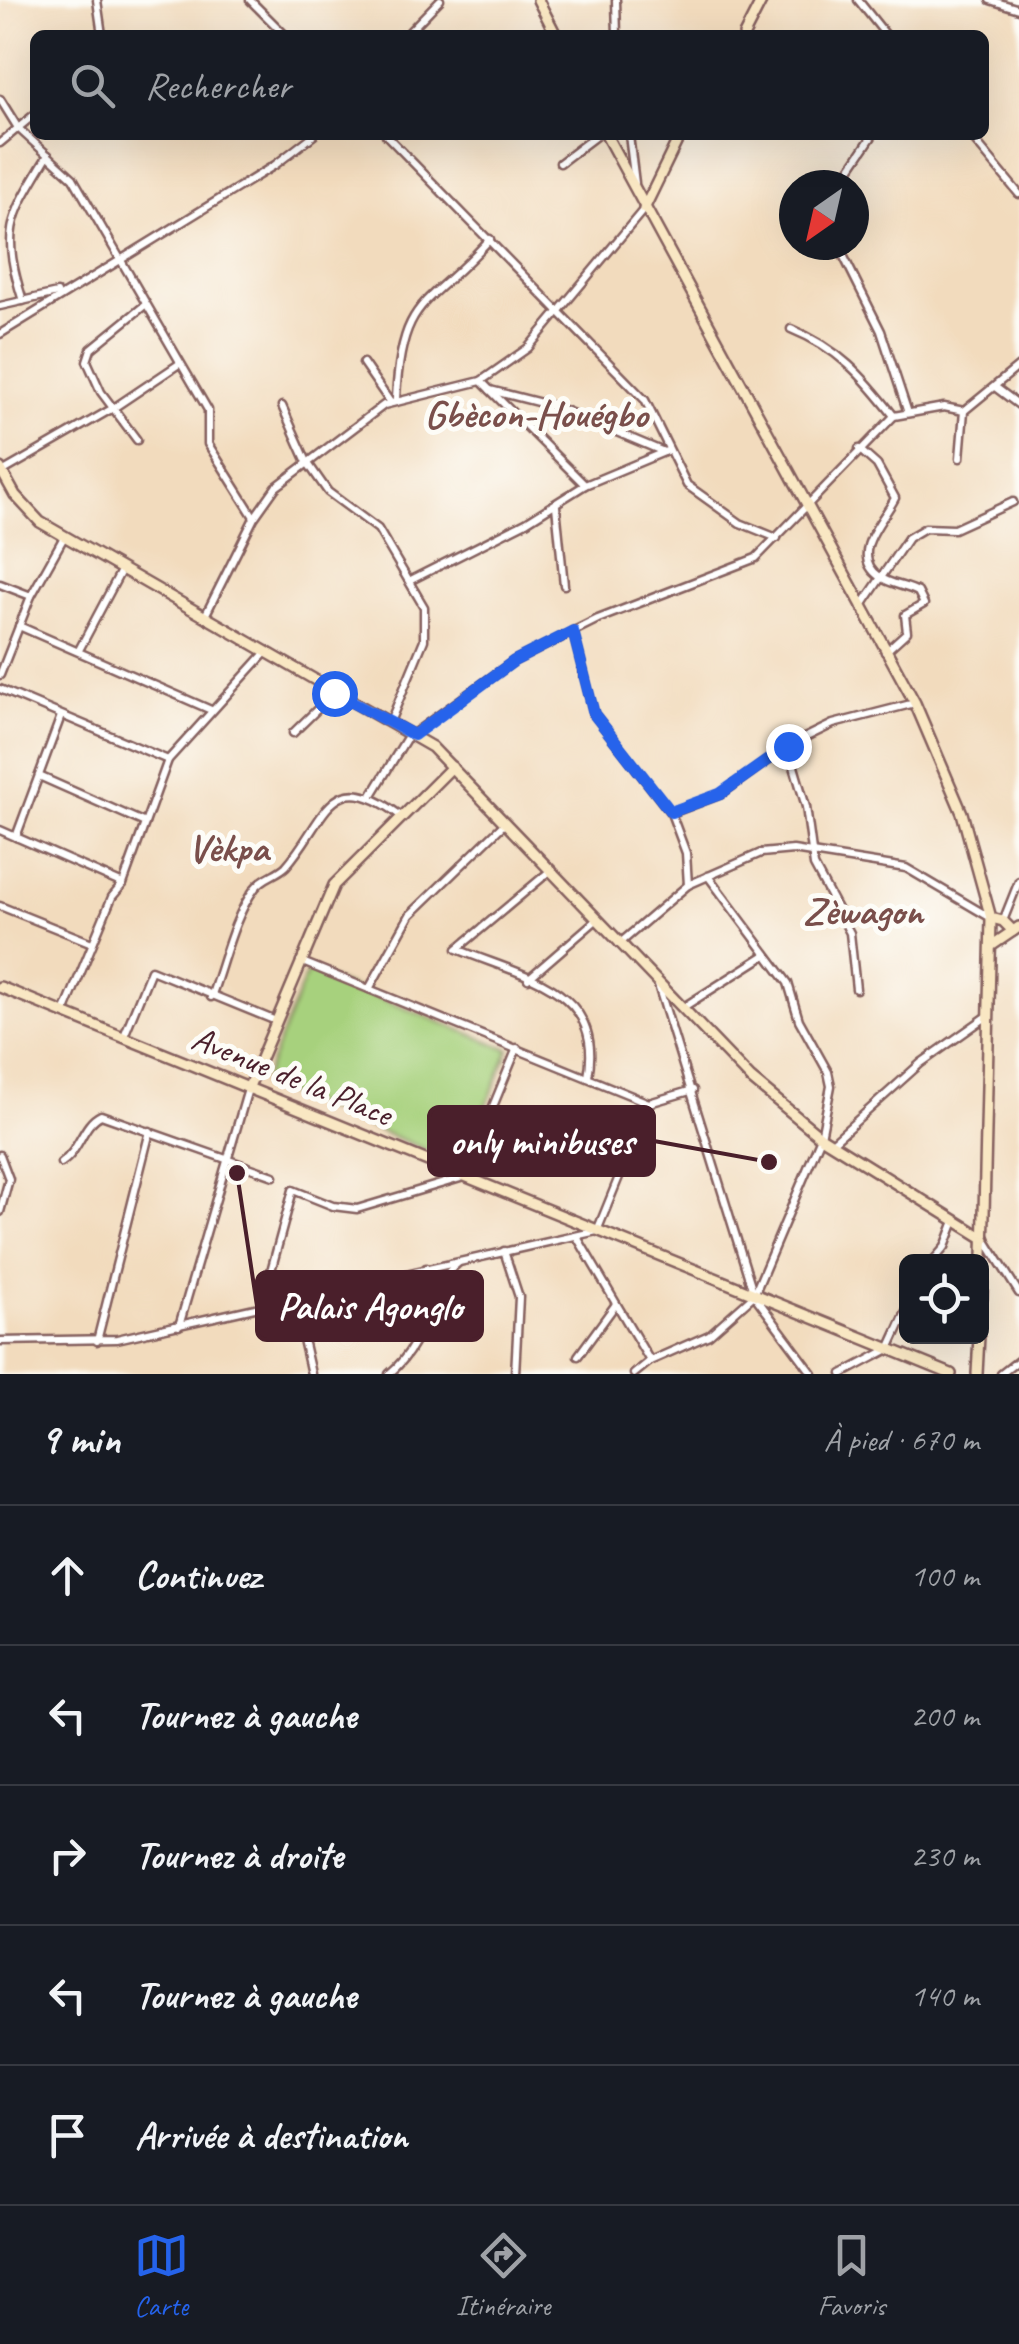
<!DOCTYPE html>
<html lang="fr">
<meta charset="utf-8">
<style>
:root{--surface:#171b24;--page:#20242c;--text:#f1f3f6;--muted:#9ea1a6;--line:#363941;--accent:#2563eb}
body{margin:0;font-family:Caveat,sans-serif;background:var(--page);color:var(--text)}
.controls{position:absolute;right:30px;bottom:30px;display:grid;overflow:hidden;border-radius:15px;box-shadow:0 10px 40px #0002}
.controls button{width:90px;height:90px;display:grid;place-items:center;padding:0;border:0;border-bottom:2px solid var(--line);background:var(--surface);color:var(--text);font:50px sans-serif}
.compass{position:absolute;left:779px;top:170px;width:90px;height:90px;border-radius:50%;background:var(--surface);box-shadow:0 10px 40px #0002;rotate:214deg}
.stop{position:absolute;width:30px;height:30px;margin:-22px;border:8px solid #2563eb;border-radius:50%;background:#fff}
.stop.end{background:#2563eb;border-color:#fff;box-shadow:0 2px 10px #0008}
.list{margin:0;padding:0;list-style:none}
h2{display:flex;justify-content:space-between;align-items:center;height:130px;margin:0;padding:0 40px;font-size:42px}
h2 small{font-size:32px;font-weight:400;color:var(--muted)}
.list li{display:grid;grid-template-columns:65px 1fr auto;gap:30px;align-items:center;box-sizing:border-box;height:140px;padding:0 40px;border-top:2px solid var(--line)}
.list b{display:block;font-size:38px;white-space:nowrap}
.list em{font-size:32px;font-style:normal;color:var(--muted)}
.icon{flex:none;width:55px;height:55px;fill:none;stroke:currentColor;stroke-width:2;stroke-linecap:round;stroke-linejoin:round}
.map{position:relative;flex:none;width:1019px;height:1374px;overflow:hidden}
.search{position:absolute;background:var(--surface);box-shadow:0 10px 40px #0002;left:30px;right:30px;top:30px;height:110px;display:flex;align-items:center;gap:25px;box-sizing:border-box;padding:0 35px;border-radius:15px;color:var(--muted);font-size:38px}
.sheet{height:830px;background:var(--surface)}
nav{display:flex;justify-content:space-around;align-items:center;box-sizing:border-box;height:140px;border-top:2px solid var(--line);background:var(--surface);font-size:28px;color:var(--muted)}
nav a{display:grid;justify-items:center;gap:5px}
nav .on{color:var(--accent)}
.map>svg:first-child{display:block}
.green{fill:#a7d17d;stroke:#787854;stroke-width:2.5}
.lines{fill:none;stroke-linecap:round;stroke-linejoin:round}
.street-casing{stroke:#85615e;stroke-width:11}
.secondary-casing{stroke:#85615e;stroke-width:14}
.street{stroke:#fff;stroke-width:6}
.secondary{stroke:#f9e7c3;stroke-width:9}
.route{stroke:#2563eb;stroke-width:12}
.labels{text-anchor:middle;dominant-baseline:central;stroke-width:10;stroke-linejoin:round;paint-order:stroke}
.street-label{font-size:35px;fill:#4a1f2b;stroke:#fdfcf7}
.quarter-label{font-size:40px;font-weight:bold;fill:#7a4f4b;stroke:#fdfcf7}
.leader{fill:none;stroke:#4a1f2b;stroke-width:4}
.callout-dot{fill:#4a1f2b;stroke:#fdfcf7;stroke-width:4}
.callout{fill:#4a1f2b;stroke:#4a1f2b;stroke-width:4}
.callout-label{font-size:38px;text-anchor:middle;font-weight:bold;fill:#fff}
</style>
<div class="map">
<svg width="1019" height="1374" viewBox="0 0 1019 1374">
<rect width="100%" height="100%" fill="#fdfcf7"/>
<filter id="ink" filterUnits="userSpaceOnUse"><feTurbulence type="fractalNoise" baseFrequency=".01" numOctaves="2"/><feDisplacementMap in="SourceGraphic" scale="20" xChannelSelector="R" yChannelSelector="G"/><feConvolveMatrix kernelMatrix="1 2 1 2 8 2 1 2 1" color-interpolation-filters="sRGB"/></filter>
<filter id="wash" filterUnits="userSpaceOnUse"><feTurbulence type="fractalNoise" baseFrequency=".0048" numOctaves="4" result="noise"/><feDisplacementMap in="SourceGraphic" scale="40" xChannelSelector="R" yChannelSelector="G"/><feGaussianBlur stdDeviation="2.25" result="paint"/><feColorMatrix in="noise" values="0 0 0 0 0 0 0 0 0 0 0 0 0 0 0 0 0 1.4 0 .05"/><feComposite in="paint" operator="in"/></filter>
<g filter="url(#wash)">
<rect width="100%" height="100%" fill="#f2dbbd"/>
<path class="green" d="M308 970 509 1049 463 1165 262 1083Z"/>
</g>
<g filter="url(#ink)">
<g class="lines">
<defs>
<g id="street">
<path d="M97 0 102 35"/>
<path d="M250 0 285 35"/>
<path d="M616 0 617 35"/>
<path d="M858 0 886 35"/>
<path d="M990 0 1019 9"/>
<path d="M406 35 440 0"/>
<path d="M0 99 18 128 73 178 208 410V444L254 517"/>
<path d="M386 135 645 400 687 485 740 523 777 538"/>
<path d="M629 135 635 183"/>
<path d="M970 135 1019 194"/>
<path d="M0 143 35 114"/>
<path d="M560 163 597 135"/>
<path d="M839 185 873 135"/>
<path d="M838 245 881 331 907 410"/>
<path d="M23 301C0 229 11 217 48 155"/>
<path d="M0 306 57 293"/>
<path d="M791 329C838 348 863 376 894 416"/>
<path d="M0 334 275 165 314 135"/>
<path d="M363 363 390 402"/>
<path d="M481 381 585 485"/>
<path d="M995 387 1019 405"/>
<path d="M490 390 557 407 664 452"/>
<path d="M396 399C401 294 429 308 490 239"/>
<path d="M282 406 307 462 328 492 378 529 424 607V640L390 722"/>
<path d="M964 411 1019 366"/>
<path d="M137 440 101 392 87 361 91 349 145 305"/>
<path d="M859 449 877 465 895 498C885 519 847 554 880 577 889 584 907 586 918 592L924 604 905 615 907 632 885 652"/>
<path d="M2 472 115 407 179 364"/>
<path d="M556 506 564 585"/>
<path d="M411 580 526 522 585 485 669 450"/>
<path d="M0 584 31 596"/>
<path d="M861 607 908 538 925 528 954 529 1013 502"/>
<path d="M205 616 254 518 276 487 384 405 481 381 528 348 644 209"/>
<path d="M19 626 211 710"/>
<path d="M573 631 594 714 671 813 686 853 688 885"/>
<path d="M79 650 122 569"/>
<path d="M0 675 31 596 64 537"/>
<path d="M0 689 168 760"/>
<path d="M293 733 334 693"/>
<path d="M788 746 806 807 814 866 850 933 856 989"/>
<path d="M39 776 145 823"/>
<path d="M372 795 406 739 514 661 598 619 756 558 894 416 944 407 964 411 960 458"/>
<path d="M671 813 721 794 788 746 833 724 915 703"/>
<path d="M0 830 123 884"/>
<path d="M16 837 61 716"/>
<path d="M550 871 457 949C524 977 605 988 588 1077"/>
<path d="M0 906 92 943"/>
<path d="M1003 921 1019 881"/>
<path d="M619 944 688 885 761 853 793 850 906 868 991 918"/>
<path d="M300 961 649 1103 693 1090"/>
<path d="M528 979 595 921"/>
<path d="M658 985 754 1295 813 1374"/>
<path d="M369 989 410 915 504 824"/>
<path d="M211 997C224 962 233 918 255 888 264 876 277 875 286 866 327 820 329 762 401 816"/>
<path d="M682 1008 764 956"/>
<path d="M64 1013 112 897 123 884 168 760 266 652"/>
<path d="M124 1036 151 970 276 1021"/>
<path d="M833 1142 921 1063 989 1015"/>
<path d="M0 1155 9 1179 0 1212"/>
<path d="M61 1163C80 1151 82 1124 101 1115L274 1176"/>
<path d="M577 1237 650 1361"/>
<path d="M985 1239 1019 1293"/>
<path d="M504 1251 519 1297 515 1374"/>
<path d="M932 1262 945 1247 955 1221"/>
<path d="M426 1268 436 1288"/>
<path d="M293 1296 311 1374"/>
<path d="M262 1304 293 1190 333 1206 357 1209 464 1177 517 1048"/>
<path d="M179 1326 248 1089"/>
<path d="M0 1341 117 1339 597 1231 649 1103"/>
<path d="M97 1341 150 1131"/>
<path d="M578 1356 616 1304"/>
<path d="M389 1374C433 1337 421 1293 458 1263"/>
<path d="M634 1374 650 1361 709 1335 754 1295 821 1137 831 1086 828 1072 799 1020 788 983 708 876"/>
<path d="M842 1374 889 1349 906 1312"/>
<path d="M1001 1374 1019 1360"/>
</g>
<g id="secondary">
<path d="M538 0 556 35"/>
<path d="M744 35 762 0"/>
<path d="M606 135 915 703 962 813 991 918 982 1298"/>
<path d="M644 209 680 135"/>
<path d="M0 468 15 495 40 522 432 747 751 1079 821 1137 985 1239"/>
<path d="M991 918 1003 921 1013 931"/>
<path d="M991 946 1019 927"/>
<path d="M0 987 951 1374"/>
<path d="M248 1089 334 885 452 767"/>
<path d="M977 1374 979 1336"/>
</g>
</defs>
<use href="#street" class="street-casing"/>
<use href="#secondary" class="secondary-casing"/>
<use href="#street" class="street"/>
<use href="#secondary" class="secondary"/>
</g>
</g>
<g class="lines" filter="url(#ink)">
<path class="route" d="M334 693 414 735 514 661 573 631 594 714 671 812 720 794 788 746"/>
</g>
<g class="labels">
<g class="street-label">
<text transform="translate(292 1076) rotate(22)">Avenue de la Place</text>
</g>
<g class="quarter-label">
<text x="536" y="414">Gbècon-Houégbo</text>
<text x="228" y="848">Vèkpa</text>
<text x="863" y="911">Zèwagon</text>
</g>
</g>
<path class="leader" d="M769 1162L654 1141M237 1173L257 1306"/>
<g class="callout-dot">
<circle cx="769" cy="1162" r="10"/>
<circle cx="237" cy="1173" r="10"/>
</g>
<g class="callout">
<rect x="429" y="1107" width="225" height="68" rx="10"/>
<rect x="257" y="1272" width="225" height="68" rx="10"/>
</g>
<g class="callout-label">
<text x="542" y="1154">only minibuses</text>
<text x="370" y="1319">Palais Agonglo</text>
</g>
</svg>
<div class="controls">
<button><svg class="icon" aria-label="locate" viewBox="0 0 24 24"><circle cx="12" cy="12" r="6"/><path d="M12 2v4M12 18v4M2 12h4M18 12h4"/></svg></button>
</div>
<svg class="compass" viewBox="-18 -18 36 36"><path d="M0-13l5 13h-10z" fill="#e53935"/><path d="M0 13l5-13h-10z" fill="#9ea1a6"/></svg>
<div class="stop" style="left:334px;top:693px"></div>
<div class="stop end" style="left:788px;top:746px"></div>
<div class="search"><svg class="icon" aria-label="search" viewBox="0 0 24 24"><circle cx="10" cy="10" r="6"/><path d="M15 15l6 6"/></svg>Rechercher</div>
</div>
<section class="sheet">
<h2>9 min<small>À pied · 670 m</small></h2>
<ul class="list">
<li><svg class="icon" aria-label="ahead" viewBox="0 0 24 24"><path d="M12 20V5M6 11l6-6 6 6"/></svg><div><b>Continuez</b></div><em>100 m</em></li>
<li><svg class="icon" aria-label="left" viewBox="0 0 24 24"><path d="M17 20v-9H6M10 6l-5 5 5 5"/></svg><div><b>Tournez à gauche</b></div><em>200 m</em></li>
<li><svg class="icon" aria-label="right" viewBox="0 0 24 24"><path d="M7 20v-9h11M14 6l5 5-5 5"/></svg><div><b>Tournez à droite</b></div><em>230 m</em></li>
<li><svg class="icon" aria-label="left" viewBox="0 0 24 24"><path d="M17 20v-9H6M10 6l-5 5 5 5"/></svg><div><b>Tournez à gauche</b></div><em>140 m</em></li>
<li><svg class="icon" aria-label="arrive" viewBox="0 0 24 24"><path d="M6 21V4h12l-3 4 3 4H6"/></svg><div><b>Arrivée à destination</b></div></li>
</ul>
</section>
<nav>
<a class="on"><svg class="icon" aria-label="map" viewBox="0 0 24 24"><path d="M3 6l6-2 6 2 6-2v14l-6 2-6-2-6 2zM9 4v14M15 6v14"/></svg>Carte</a>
<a><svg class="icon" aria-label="directions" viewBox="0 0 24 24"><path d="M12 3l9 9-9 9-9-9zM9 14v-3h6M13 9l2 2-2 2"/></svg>Itinéraire</a>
<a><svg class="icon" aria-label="saved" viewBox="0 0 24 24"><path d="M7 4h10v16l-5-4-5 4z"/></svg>Favoris</a>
</nav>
